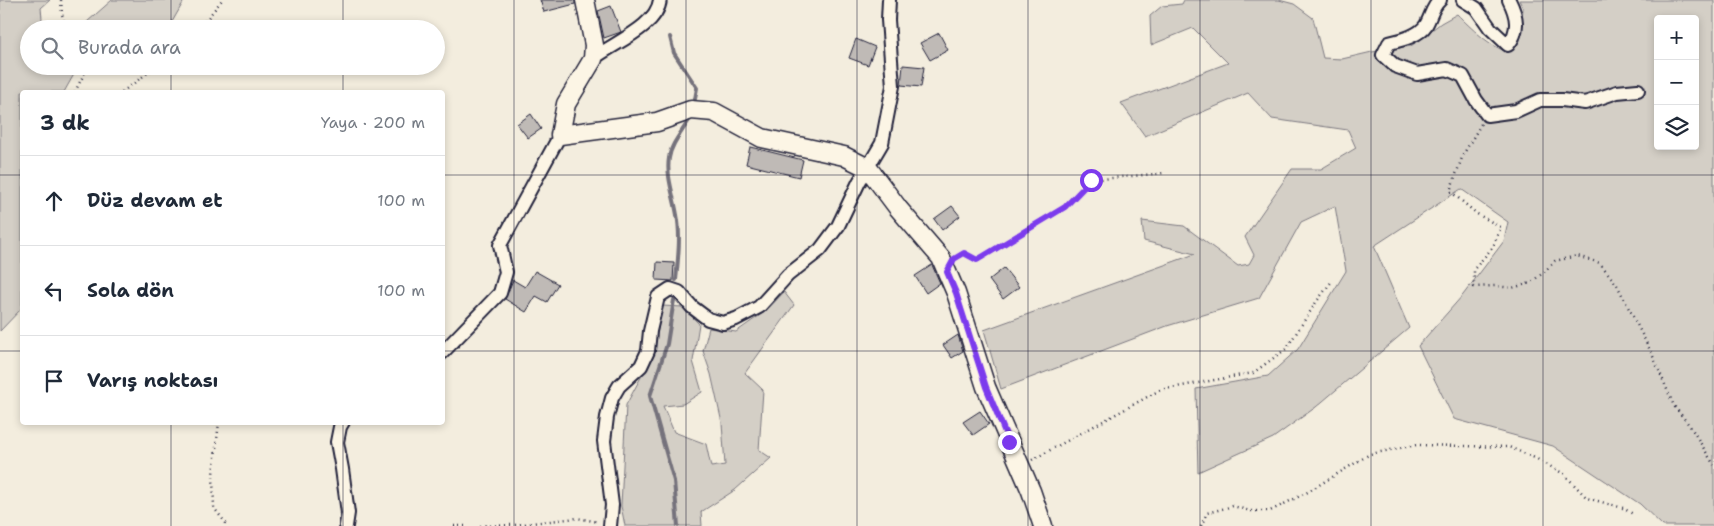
<!DOCTYPE html>
<html lang="tr">
<meta charset="utf-8">
<style>
:root{--surface:#fff;--page:#f2f2f3;--text:#1f2937;--muted:#747a83;--line:#e0e1e3}
body{margin:0;font-family:"Shantell Sans",sans-serif;background:var(--page);color:var(--text)}
.controls{position:absolute;right:15px;top:15px;display:grid;overflow:hidden;border-radius:5px;box-shadow:0 2px 8px #0003}
.controls button{width:45px;height:45px;display:grid;place-items:center;padding:0;border:0;border-bottom:1px solid var(--line);background:var(--surface);color:var(--text);font:25px sans-serif}
.stop{position:absolute;width:15px;height:15px;margin:-11px;border:4px solid #7c3aed;border-radius:50%;background:#fff}
.stop.end{background:#7c3aed;border-color:#fff;box-shadow:0 1px 5px #0008}
.list{margin:0;padding:0;list-style:none}
h2{display:flex;justify-content:space-between;align-items:center;height:65px;margin:0;padding:0 20px;font-size:21px}
h2 small{font-size:16px;font-weight:400;color:var(--muted)}
.list li{display:grid;grid-template-columns:32px 1fr auto;gap:15px;align-items:center;box-sizing:border-box;height:90px;padding:0 20px;border-top:1px solid var(--line)}
.list b{display:block;font-size:19px;white-space:nowrap}
.list em{font-size:16px;font-style:normal;color:var(--muted)}
.icon{flex:none;width:28px;height:28px;fill:none;stroke:currentColor;stroke-width:2;stroke-linecap:round;stroke-linejoin:round}
.map{position:relative;flex:none;width:1714px;height:526px;overflow:hidden}
.search{position:absolute;background:var(--surface);box-shadow:0 2px 8px #0003;left:20px;top:20px;width:425px;height:55px;display:flex;align-items:center;gap:12px;box-sizing:border-box;padding:0 18px;border-radius:28px;color:var(--muted);font-size:19px}
.panel{position:absolute;background:var(--surface);box-shadow:0 2px 8px #0003;left:20px;top:90px;width:425px;height:335px;border-radius:5px}
.map>svg:first-child{display:block}
.green{fill:#d4cfc6;stroke:#7b7880;fill-rule:evenodd}
.lines{fill:none;stroke-linecap:round;stroke-linejoin:round}
.stream{stroke:#75727b;stroke-width:4}
.building{fill:#bfbab6;stroke:#22223b}
.street-casing{stroke:#22223b;stroke-width:16}
.secondary-casing{stroke:#22223b;stroke-width:21}
.path{stroke:#22223b;stroke-width:2.5;stroke-dasharray:1 4;stroke-linecap:butt}
.street{stroke:#fcf5e5;stroke-width:12}
.secondary{stroke:#fcf5e5;stroke-width:18}
.route{stroke:#7c3aed;stroke-width:6}
.grid{fill:none;stroke:#22223b;stroke-width:1;stroke-opacity:0.55}
</style>
<div class="map">
<svg width="1714" height="526" viewBox="0 0 1714 526">
<rect width="100%" height="100%" fill="#f3edde"/>
<filter id="ink" filterUnits="userSpaceOnUse"><feTurbulence type="fractalNoise" baseFrequency=".02" numOctaves="2"/><feDisplacementMap in="SourceGraphic" scale="10" xChannelSelector="R" yChannelSelector="G"/><feConvolveMatrix kernelMatrix="1 2 1 2 8 2 1 2 1" color-interpolation-filters="sRGB"/></filter>
<g filter="url(#ink)">
<g class="green">
<path d="M0 0H50L41 8 43 29H29V66H83L77 69 64 92H22V308L0 331Z"/>
<path d="M112 0H183L184 1 168 29H79Z"/>
<path d="M1184 0H1279L1294 4 1313 18 1323 58 1342 59 1372 52 1411 46 1441 23 1457 14C1470 27 1491 48 1509 52L1520 41 1523 8 1519 0H1714V526H1663L1640 504 1553 446 1454 419 1418 346 1463 295 1504 241 1508 222 1461 189 1374 246 1409 328 1316 407 1273 438 1198 472 1196 389 1268 376 1298 349 1346 271 1335 206 1301 222 1259 298 1167 326 1001 389 984 330 1195 254 1144 241 1142 221 1184 226 1238 266 1249 264 1254 255 1245 237 1292 169H1321L1356 148 1348 130 1272 119 1248 93 1145 136 1121 103 1228 63 1193 28 1151 45 1150 16 1162 6 1182 4ZM1658 19H1695V146H1658Z"/>
<path d="M784 292 794 305 745 373 763 390 759 450 771 458 735 490 701 512 702 526H625L621 506 626 405 654 353 662 306 683 307 699 324 693 361 702 392 683 404 663 406 674 432 706 444 711 467 725 465 722 423 711 374 703 351 709 328 736 332 766 311Z"/>
</g>
<g class="lines">
<g class="stream">
<path d="M670 37 674 53 697 88 695 99"/>
<path d="M676 280C678 259 681 235 677 215 674 196 666 177 669 158 671 144 682 132 689 120"/>
<path d="M674 300 667 344 650 396 674 481 678 526"/>
</g>
</g>
<g class="building">
<path d="M540 0H575V4L544 12Z"/>
<path d="M611 6 621 32 604 38 598 11Z"/>
<path d="M939 33 948 50 930 60 920 43Z"/>
<path d="M856 39 875 47 868 65 849 58Z"/>
<path d="M903 65 924 67 921 87 901 85Z"/>
<path d="M531 114 541 129 528 138 517 124Z"/>
<path d="M750 147 803 160 799 177 746 164Z"/>
<path d="M952 206 960 216 942 230 934 219Z"/>
<path d="M657 262 674 263 673 281 656 280Z"/>
<path d="M932 265 940 283 926 293 915 276Z"/>
<path d="M1004 268 1019 287 1003 299 989 280Z"/>
<path d="M535 271 558 284 547 302 536 296 526 312 505 299 513 280 525 287Z"/>
<path d="M958 335 963 351 952 358 943 345Z"/>
<path d="M980 411 989 424 973 435 963 422Z"/>
</g>
<g class="lines">
<defs>
<g id="street">
<path d="M1440 0C1432 7 1431 17 1426 25 1419 36 1401 40 1389 43L1383 55 1395 66 1417 74 1447 69 1463 76 1476 100 1487 115 1516 111 1540 100H1562L1585 103 1617 92 1638 90"/>
<path d="M1463 0 1476 8 1490 28 1508 45C1520 30 1517 16 1509 0"/>
<path d="M593 59C613 43 657 27 660 0"/>
<path d="M442 353 500 293 506 272 500 245 560 135"/>
<path d="M343 422 340 427 337 442 342 469 348 513 346 526"/>
<path d="M610 526 612 505 604 441 607 417 612 398 619 386 641 366 648 351 650 331 658 297 670 289 679 292 692 307 708 319 723 323 736 319 759 307 788 275 820 250 838 226 859 182 882 143 893 86 888 20 889 0"/>
</g>
<path id="secondary" d="M585 0 594 45 593 59 566 104 560 135 657 122 691 110 714 112 762 138 844 156 868 168 898 208 941 258 956 293 986 387 1031 491 1043 526"/>
</defs>
<use href="#street" class="street-casing"/>
<use href="#secondary" class="secondary-casing"/>
<g class="path">
<path d="M61 0 62 14 66 29"/>
<path d="M199 29 222 0"/>
<path d="M75 92 88 66"/>
<path d="M122 92 157 66"/>
<path d="M1481 124 1463 155 1450 191 1477 214 1501 227 1493 247 1474 269V287L1495 286 1512 288 1530 283 1543 273 1555 261 1577 256 1600 263 1617 285 1652 354 1674 406 1690 426 1714 465"/>
<path d="M956 258 964 253 977 260 1065 207 1091 180 1164 173"/>
<path d="M219 422 213 474 214 508 228 526"/>
<path d="M1032 460 1160 390 1253 373 1286 349 1317 301 1332 281"/>
<path d="M454 526H469"/>
<path d="M480 526 514 525 577 518 599 522"/>
<path d="M1201 526 1207 513 1233 506 1250 511H1270L1306 493 1370 454 1416 445 1509 447 1537 459 1564 474 1587 498 1623 508 1633 514"/>
</g>
<use href="#street" class="street"/>
<use href="#secondary" class="secondary"/>
</g>
</g>
<g class="lines" filter="url(#ink)">
<path class="route" d="M1009 442 986 387 956 293 947 272 954 259 964 253 977 260 1065 207 1091 180"/>
</g>
<path class="grid" d="M171 0V29M343 0V29M514 0V526M686 0V526M857 0V526M1028 0V526M1200 0V526M1371 0V526M1543 0V526M171 66V92M343 66V92M0 175H22M442 175H1714M0 351H22M442 351H1714M171 422V526M343 422V526"/>
</svg>
<div class="controls">
<button>+</button>
<button>−</button>
<button><svg class="icon" aria-label="layers" viewBox="0 0 24 24"><path d="M12 4l9 5-9 5-9-5zM3 14l9 5 9-5"/></svg></button>
</div>
<div class="stop" style="left:1091px;top:180px"></div>
<div class="stop end" style="left:1009px;top:442px"></div>
<div class="search"><svg class="icon" aria-label="search" viewBox="0 0 24 24"><circle cx="10" cy="10" r="6"/><path d="M15 15l6 6"/></svg>Burada ara</div>
<section class="panel">
<h2>3 dk<small>Yaya · 200 m</small></h2>
<ul class="list">
<li><svg class="icon" aria-label="ahead" viewBox="0 0 24 24"><path d="M12 20V5M6 11l6-6 6 6"/></svg><div><b>Düz devam et</b></div><em>100 m</em></li>
<li><svg class="icon" aria-label="left" viewBox="0 0 24 24"><path d="M17 20v-9H6M10 6l-5 5 5 5"/></svg><div><b>Sola dön</b></div><em>100 m</em></li>
<li><svg class="icon" aria-label="arrive" viewBox="0 0 24 24"><path d="M6 21V4h12l-3 4 3 4H6"/></svg><div><b>Varış noktası</b></div></li>
</ul>
</section>
</div>
